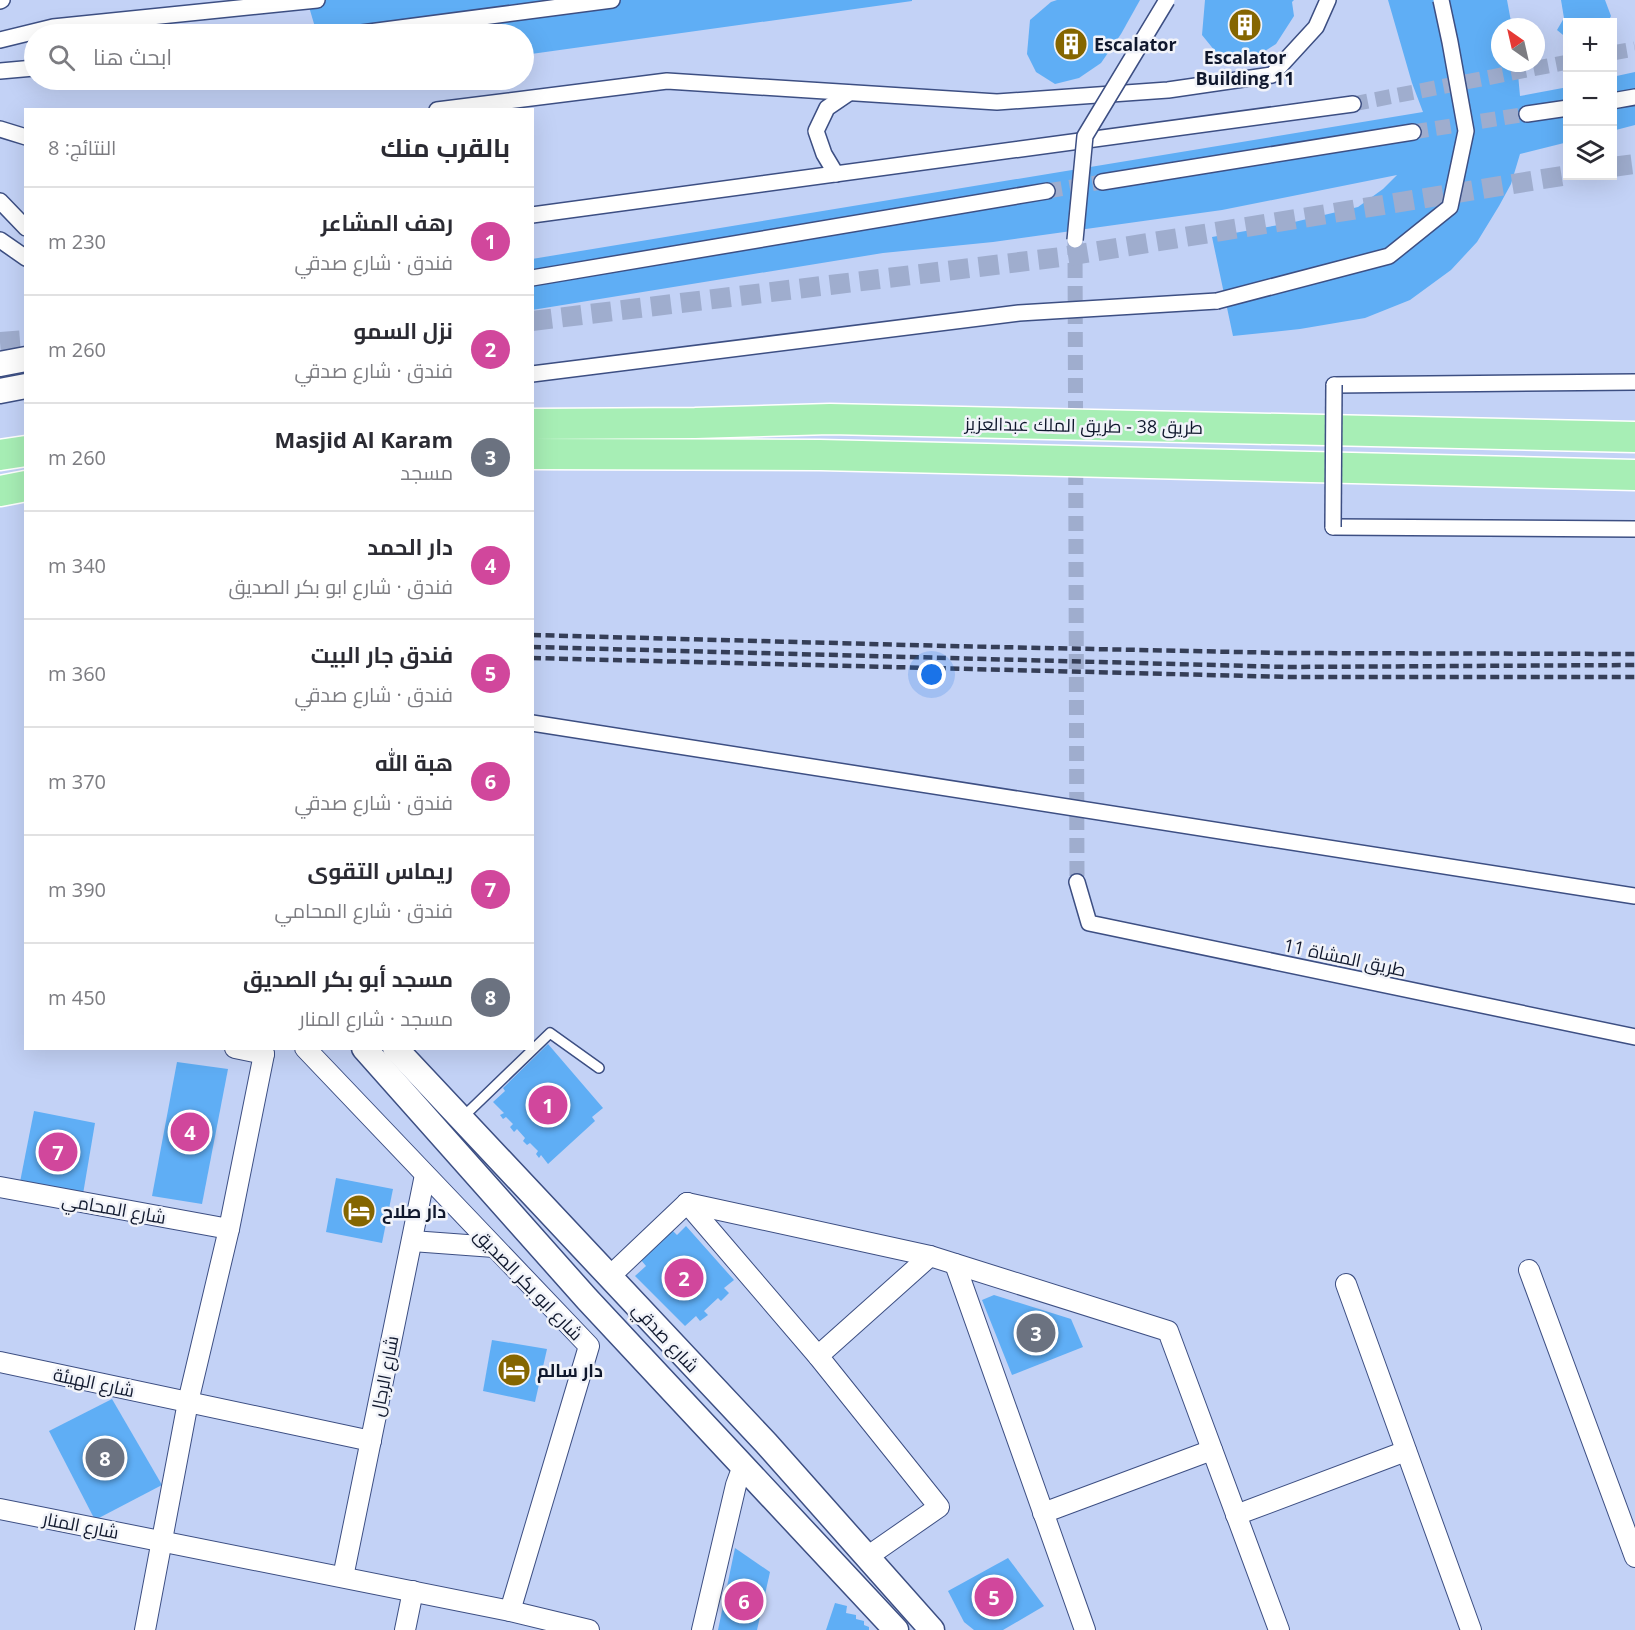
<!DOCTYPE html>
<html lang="ar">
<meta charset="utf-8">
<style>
:root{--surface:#fff;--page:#f2f2f3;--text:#2b2b33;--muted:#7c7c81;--line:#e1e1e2;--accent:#d93025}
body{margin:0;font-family:"Open Sans",Cairo,sans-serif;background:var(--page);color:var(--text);direction:rtl}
.controls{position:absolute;right:18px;top:18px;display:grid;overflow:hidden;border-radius:0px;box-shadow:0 6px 24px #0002}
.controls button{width:54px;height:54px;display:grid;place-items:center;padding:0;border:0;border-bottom:2px solid var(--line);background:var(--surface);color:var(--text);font:30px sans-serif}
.compass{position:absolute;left:1491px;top:18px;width:54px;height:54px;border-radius:50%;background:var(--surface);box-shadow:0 6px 24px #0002;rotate:326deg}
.you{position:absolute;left:932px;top:675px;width:21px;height:21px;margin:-15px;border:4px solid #fff;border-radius:50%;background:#1a73e8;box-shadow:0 0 0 9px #1a73e833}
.badge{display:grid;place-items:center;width:39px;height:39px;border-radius:50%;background:var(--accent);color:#fff;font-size:20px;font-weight:700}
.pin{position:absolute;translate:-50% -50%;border:3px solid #fff;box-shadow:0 2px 6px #0006}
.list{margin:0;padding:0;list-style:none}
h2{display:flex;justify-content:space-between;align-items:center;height:78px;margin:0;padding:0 24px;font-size:26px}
h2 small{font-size:20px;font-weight:400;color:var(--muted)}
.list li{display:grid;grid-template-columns:39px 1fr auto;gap:18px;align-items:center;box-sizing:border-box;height:108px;padding:0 24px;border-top:2px solid var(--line)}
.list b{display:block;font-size:22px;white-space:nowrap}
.list p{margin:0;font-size:20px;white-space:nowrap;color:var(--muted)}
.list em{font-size:20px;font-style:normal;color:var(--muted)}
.icon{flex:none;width:33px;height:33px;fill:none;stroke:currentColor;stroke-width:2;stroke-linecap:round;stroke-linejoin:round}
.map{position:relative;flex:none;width:1635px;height:1630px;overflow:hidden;direction:ltr}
.search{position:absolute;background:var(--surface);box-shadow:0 6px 24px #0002;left:24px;top:24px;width:510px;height:66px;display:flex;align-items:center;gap:15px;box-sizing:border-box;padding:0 21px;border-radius:33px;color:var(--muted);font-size:22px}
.panel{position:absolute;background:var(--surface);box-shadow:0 6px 24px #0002;left:24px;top:108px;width:510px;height:942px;border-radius:0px;direction:rtl}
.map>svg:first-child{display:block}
.building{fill:#5faef5}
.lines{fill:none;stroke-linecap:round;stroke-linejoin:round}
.pedestrian-tunnel{stroke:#9fadce;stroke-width:15;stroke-dasharray:15 8;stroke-linecap:butt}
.minor-tunnel{stroke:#9fadce;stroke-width:20;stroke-dasharray:20 10;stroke-linecap:butt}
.service-casing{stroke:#3d4f83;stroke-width:12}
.pedestrian-casing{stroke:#3d4f83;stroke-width:18}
.minor-casing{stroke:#3d4f83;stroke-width:22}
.tertiary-casing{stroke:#3d4f83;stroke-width:27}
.primary-casing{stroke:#fff;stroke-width:33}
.service{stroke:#fff;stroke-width:9}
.pedestrian{stroke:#fff;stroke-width:15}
.minor{stroke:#fff;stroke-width:20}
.tertiary{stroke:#fff;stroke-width:24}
.primary{stroke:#a7eeb5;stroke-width:30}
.rail{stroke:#353e57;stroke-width:4.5;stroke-dasharray:9 4.5;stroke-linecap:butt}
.pedestrian-bridge-casing{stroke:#3d4f83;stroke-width:18;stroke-linecap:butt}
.pedestrian-bridge{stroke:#fff;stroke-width:15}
.labels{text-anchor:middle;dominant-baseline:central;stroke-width:5;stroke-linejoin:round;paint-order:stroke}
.poi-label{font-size:18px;font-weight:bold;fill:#10182d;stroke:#f1f3f9;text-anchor:start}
.street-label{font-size:18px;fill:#10182d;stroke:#f1f3f9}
</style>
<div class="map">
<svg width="1635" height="1630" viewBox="0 0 1635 1630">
<rect width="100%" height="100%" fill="#c3d2f6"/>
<g class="building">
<path d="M307 0H912V1L524 55V34H317Z"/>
<path d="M1057 0H1140L1121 34 1101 63 1079 78 1055 84 1036 72 1027 54 1030 20 1051 2Z"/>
<path d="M1205 0H1294L1292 2 1294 16 1276 44 1251 60 1233 64 1219 56 1202 35Z"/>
<path d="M1388 0H1507L1512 27H1500V63H1517L1520 96 1568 87V142L1520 154 1511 184 1499 206 1477 242 1451 270 1410 300 1365 318 1300 329 1233 336 1212 237 1290 223 1358 207 1383 189 1397 175 1222 210 993 242 883 253 532 310V259L1423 112 1412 83Z"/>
<path d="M1561 0H1605L1611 16 1608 22H1568V39L1557 30 1564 18Z"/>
<path d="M1635 72V125L1612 131V77Z"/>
<path d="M548 1044 603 1108 592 1117 595 1121 548 1164 541 1155 539 1158 536 1154 538 1151 530 1143 527 1145 523 1141 525 1138 517 1129 514 1132 510 1127 513 1124 506 1117 503 1119 500 1115 504 1113 493 1102 505 1091 503 1088Z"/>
<path d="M177 1062 228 1069 202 1204 152 1196Z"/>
<path d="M34 1111 95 1123 83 1194 20 1182Z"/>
<path d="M336 1178 393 1189 382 1243 326 1232Z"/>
<path d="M686 1226 734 1280 724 1288 729 1293 721 1301 718 1298 704 1311 708 1315 700 1321 696 1316 685 1326 635 1276 646 1266 641 1260 672 1230 677 1235Z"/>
<path d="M994 1295 1071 1319 1083 1347 1012 1375 982 1300Z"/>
<path d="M492 1340 547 1349 535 1402 483 1391Z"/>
<path d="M112 1399 162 1485 95 1520 49 1431Z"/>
<path d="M735 1548 770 1572 757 1630H718Z"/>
<path d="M1008 1558 1044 1606 1003 1630H974L964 1622 948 1591Z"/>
<path d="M835 1603 847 1606 846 1613 856 1615V1619L864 1621V1625L869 1627V1630H826Z"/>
</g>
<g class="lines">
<g class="pedestrian-tunnel">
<path d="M1612 53 1635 49"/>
<path d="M1353 104 1568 62"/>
<path d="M1413 132 1527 114"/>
<path d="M1047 191 1102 182"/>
<path d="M1075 240 1077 882"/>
</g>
<g class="minor-tunnel">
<path d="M1612 167 1635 164"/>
<path d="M532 321 1061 257 1568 175"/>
<path d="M0 342 26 340"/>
</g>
<defs>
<path id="service" d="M463 1117 550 1033 599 1068"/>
<g id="pedestrian">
<path d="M0 1 2 0"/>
<path d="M354 34 612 0"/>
<path d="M0 40 53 27 317 0"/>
<path d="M0 71 34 68"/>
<path d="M1612 101 1635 97"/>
<path d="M437 110 667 81 997 102 1168 90 1272 75 1316 27 1328 0"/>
<path d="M1527 114 1568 108"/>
<path d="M0 129 26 137"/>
<path d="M836 174 824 154 816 131 827 108 849 93"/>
<path d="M1102 182 1413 132"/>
<path d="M0 201 26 228"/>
<path d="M532 215 1353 104"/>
<path d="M0 240 26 258"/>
<path d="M532 278 1047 191"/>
<path d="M532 374 1019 313 1217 301"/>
<path d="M1334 385 1635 382"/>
<path d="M1333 527 1635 529"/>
<path d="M532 723 1635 896"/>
<path d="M1077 882 1089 923 1635 1037"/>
</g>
<g id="minor">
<path d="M235 1048 264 1054"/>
<path d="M305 1048 589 1346 510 1611"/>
<path d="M0 1187 229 1229"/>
<path d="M687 1203 930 1256 1168 1331 1279 1630"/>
<path d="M687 1203 818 1356 939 1507 867 1557"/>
<path d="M412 1241 494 1247"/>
<path d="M955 1264 1085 1630"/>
<path d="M1529 1270 1635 1557"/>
<path d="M609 1277 687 1203"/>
<path d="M1346 1284 1471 1630"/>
<path d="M818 1356 930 1256"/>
<path d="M0 1362 371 1441"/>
<path d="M0 1509 510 1611 589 1630"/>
<path d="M1043 1513 1212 1450"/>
<path d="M1236 1515 1406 1451"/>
<path d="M343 1577 425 1175"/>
<path d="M145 1630 188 1402 229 1229 264 1054"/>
<path d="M405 1630 413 1591"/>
<path d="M702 1630 736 1485 743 1466"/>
</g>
<g id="tertiary">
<path d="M0 364 26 359"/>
<path d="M0 391 26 386"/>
<path d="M364 1048 587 1299 896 1630"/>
<path d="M395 1048 766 1443 932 1630"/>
</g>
<g id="primary">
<path d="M532 424 695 423 830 419 1635 437"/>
<path d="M532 454 820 455 1635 475"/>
<path d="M0 455 26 451"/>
<path d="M0 491 26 486"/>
</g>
</defs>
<use href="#service" class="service-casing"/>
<use href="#pedestrian" class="pedestrian-casing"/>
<use href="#minor" class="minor-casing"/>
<use href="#tertiary" class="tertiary-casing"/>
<use href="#primary" class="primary-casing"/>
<use href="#service" class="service"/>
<use href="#pedestrian" class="pedestrian"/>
<use href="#minor" class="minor"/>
<use href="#tertiary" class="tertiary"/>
<use href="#primary" class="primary"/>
<g class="rail">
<path d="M532 635 947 646 1287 653 1635 654"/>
<path d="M532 647 1288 667 1635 665"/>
<path d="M532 658 1290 677H1635"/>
</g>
<defs>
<g id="pedestrian-bridge">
<path d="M1075 240 1085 136 1167 0"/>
<path d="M1217 301 1389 256 1450 207 1466 131 1450 42 1441 0"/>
<path d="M1333 527 1334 385"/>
</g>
</defs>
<use href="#pedestrian-bridge" class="pedestrian-bridge-casing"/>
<use href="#pedestrian-bridge" class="pedestrian-bridge"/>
</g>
<defs>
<symbol id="building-disc" viewBox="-11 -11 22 22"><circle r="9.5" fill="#856600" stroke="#f1f3f9"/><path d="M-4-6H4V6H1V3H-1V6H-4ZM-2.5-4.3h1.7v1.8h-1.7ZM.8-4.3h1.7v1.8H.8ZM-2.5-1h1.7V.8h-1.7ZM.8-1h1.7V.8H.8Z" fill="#fff"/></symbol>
<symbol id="hotel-disc" viewBox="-11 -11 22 22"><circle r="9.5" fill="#856600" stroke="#f1f3f9"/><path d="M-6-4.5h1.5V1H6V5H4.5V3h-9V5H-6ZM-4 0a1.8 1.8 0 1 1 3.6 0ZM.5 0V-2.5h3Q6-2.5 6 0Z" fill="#fff"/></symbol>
</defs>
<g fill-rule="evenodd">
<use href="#building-disc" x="1226" y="6" width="38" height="38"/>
<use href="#building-disc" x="1052" y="25" width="38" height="38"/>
<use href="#hotel-disc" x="340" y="1192" width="38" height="38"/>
<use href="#hotel-disc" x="495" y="1351" width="38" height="38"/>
</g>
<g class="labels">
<g class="poi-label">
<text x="1094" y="44">Escalator</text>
<text x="1245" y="57" text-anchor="middle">Escalator<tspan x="1245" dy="21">Building 11</tspan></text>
<text x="382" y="1211">دار صلاح</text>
<text x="537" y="1370">دار سالم</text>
</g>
<g class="street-label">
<text transform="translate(1084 425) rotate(1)">طريق 38 - طريق الملك عبدالعزيز</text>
<text transform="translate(1345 957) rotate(12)">طريق المشاة 11</text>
<text transform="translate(114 1208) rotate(10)">شارع المحامي</text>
<text transform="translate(529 1284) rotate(46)">شارع ابو بكر الصديق</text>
<text transform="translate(666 1337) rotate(47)">شارع صدقي</text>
<text transform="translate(384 1376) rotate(-79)">شارع الرجال</text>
<text transform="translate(94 1382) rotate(12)">شارع الهيئة</text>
<text transform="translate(81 1525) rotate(11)">شارع المنار</text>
</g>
</g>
</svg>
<div class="controls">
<button>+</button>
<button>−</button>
<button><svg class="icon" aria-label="layers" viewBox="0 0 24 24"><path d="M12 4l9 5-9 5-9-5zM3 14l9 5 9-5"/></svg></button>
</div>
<svg class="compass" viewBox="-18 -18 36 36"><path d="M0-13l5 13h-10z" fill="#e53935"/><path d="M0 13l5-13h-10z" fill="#7c7c81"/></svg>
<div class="you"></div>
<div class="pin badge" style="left:548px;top:1105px;background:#d1479c">1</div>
<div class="pin badge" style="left:684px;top:1278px;background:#d1479c">2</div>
<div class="pin badge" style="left:1036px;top:1333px;background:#6b7280">3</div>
<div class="pin badge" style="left:190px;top:1132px;background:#d1479c">4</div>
<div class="pin badge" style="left:994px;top:1597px;background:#d1479c">5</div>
<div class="pin badge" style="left:744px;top:1601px;background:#d1479c">6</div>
<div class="pin badge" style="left:58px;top:1152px;background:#d1479c">7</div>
<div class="pin badge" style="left:105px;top:1458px;background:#6b7280">8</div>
<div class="search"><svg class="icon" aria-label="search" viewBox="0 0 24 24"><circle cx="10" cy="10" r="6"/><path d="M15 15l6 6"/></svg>ابحث هنا</div>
<section class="panel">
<h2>بالقرب منك<small>النتائج: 8</small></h2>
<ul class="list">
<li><span class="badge" style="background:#d1479c">1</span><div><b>رهف المشاعر</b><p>فندق · شارع صدقي</p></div><em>230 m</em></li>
<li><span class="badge" style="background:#d1479c">2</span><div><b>نزل السمو</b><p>فندق · شارع صدقي</p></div><em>260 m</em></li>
<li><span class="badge" style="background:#6b7280">3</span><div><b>Masjid Al Karam</b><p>مسجد</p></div><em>260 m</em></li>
<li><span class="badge" style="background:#d1479c">4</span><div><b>دار الحمد</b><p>فندق · شارع ابو بكر الصديق</p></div><em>340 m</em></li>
<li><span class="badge" style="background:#d1479c">5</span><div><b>فندق جار البيت</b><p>فندق · شارع صدقي</p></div><em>360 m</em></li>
<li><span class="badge" style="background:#d1479c">6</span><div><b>هبة الله</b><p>فندق · شارع صدقي</p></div><em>370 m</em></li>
<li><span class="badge" style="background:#d1479c">7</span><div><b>ريماس التقوى</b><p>فندق · شارع المحامي</p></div><em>390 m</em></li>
<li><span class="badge" style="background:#6b7280">8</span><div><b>مسجد أبو بكر الصديق</b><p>مسجد · شارع المنار</p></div><em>450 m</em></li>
</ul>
</section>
</div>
